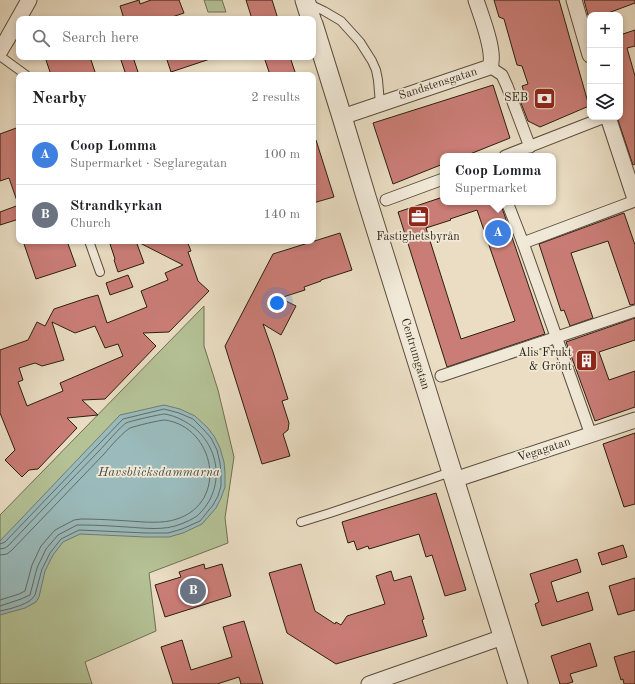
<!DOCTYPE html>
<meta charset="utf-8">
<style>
:root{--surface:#fff;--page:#f2f2f2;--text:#202124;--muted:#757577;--line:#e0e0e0;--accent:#0b8043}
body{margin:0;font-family:"Old Standard TT",serif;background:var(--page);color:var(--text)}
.controls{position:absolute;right:12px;top:12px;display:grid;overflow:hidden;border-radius:8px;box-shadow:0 2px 6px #0003}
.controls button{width:36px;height:36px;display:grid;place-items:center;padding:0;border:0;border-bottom:1px solid var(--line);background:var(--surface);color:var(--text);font:20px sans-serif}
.you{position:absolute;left:277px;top:303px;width:14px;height:14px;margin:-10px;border:3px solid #fff;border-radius:50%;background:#1a73e8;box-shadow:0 0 0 6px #1a73e833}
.badge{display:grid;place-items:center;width:26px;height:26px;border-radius:50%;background:var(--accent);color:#fff;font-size:13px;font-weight:700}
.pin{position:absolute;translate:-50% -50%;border:2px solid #fff;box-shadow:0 1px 4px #0006}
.popup{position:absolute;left:440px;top:153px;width:116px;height:52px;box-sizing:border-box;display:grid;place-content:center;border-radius:8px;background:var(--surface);filter:drop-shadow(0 1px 3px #0005);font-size:13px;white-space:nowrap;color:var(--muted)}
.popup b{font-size:15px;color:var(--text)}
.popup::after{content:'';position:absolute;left:50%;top:100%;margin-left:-8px;border:8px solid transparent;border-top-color:var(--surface)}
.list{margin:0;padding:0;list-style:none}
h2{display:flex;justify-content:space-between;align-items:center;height:52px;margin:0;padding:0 16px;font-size:17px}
h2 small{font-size:13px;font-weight:400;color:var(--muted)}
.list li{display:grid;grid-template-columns:26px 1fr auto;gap:12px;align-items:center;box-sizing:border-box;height:60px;padding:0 16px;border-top:1px solid var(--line)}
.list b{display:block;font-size:15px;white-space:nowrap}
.list p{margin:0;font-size:13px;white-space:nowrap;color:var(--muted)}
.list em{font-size:13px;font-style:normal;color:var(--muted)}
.icon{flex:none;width:22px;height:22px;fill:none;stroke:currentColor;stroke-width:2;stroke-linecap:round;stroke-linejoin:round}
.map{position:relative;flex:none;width:635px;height:684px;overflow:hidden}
.search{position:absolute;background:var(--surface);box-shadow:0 2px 6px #0003;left:16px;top:16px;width:300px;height:44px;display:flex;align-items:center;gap:10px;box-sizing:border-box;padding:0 14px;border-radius:8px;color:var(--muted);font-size:15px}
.panel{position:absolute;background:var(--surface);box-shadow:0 2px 6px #0003;left:16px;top:72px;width:300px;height:172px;border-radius:8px}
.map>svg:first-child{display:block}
.green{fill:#b4c296;stroke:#707054}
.water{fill:#9ababb;stroke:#6e7c77}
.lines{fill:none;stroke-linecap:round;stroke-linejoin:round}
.shore{stroke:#626c66;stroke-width:1}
.building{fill:#ca7d76;stroke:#2b1f11;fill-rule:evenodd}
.service-casing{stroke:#5b4e3e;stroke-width:10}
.pedestrian-casing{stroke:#5b4e3e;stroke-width:13}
.minor-casing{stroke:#5b4e3e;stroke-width:17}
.tertiary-casing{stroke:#5b4e3e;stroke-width:21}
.service{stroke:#f1e9d8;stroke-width:8}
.pedestrian{stroke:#f1e9d8;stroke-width:11}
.minor{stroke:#f1e9d8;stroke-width:15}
.tertiary{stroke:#f1e9d8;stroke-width:19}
.labels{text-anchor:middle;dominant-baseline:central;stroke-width:3.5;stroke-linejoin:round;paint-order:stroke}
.street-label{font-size:12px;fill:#2b1f11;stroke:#f1e9d8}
.poi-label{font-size:12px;fill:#2b1f11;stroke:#f1e9d8;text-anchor:end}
.water-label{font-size:13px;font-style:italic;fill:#4c4e44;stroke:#f1e9d8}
</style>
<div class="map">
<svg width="635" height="684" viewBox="0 0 635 684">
<rect width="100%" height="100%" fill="#eaddc3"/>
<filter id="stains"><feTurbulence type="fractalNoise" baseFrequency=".005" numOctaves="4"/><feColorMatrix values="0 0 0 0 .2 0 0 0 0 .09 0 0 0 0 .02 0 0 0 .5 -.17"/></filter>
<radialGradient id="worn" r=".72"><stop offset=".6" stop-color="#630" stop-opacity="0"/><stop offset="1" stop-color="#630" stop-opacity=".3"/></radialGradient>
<g class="green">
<path d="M204 0H222L226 12H208Z"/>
<path d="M204 306V346L218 390 234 457 225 518 228 543 149 573 156 631 85 662 92 684H0V515Z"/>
</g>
<path class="water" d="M164 405 180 409 195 416 207 427 214 436 220 448 224 462 225 473V487L221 498 216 508 202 524 183 533 169 537H146L80 534 63 542 53 555 45 571 39 597 36 602 25 608 0 615V541L120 415Z"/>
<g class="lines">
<g class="shore">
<path d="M0 544 5 542 123 419 164 409 179 413 193 419 204 430 211 438 217 450 220 463 221 473V486L218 496 213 505 200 521 182 529 168 533H146L79 530 61 539 50 553 42 569 35 595C31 604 10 609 0 611"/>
<path d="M0 549 5 548 8 546C38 514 68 483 99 451 104 446 121 426 126 423 130 421 161 414 165 414 170 415 177 417 182 420 219 438 229 487 197 516 193 519 186 522 181 524 164 531 144 528 127 527 112 526 96 525 81 525H77L58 535 46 549 37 568 30 595 21 599 0 606"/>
<path d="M0 555 7 554 12 550C43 518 73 486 104 454 109 448 124 431 130 428 135 426 160 420 165 420 215 427 229 502 177 519 162 524 145 522 129 521 113 520 97 519 81 519L74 520 55 530 41 546 32 565 25 591 19 594 0 600"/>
</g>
</g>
<g class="building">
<path d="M139 0 140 4 151 0H179L184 13 166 19H124L120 6Z"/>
<path d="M246 0H272L278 19H252Z"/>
<path d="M494 0H559L589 106 540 127 528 121 521 103 525 95 522 86 528 84 522 66 517 65 504 19 499 17Z"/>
<path d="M584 0H635V3L608 13 609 15H588Z"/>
<path d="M635 30V46L627 48 635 76V164L633 165 617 117H620V35Z"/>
<path d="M45 57H90L96 75H51Z"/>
<path d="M120 57H133L139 75H126Z"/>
<path d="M166 57H210V59L171 72Z"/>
<path d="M264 57H290L296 75H270Z"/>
<path d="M493 85 510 138 465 156H443V164L393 184 373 123Z"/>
<path d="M19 127V200L17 201 9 178 0 181V134Z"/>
<path d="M313 140H316L334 197 313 203Z"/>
<path d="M443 197V202H500L545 334 447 367 398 212ZM477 210 515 321 461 339 426 228 451 220 450 219Z"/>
<path d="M19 205V219L0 225V212Z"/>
<path d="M624 213 635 245V304L630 305 608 241 571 253 593 318 570 326 564 310 561 311 539 244Z"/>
<path d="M340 233 352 270 321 280V281L304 287 305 290 280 298 296 306 281 335 263 324 273 352 288 399 282 401 289 423 288 430 283 434 290 456 262 464 225 346 273 254Z"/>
<path d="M23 241H67L76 266 36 279Z"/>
<path d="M109 241H187L191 251 188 252 198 281 209 291 169 332 143 333 156 346 105 399 82 400 98 415 67 418 77 428 38 469 29 470 22 477 5 460 15 450 0 413V350L28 340 37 322 45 326 54 309 87 298 98 295 107 323 147 307 141 291 168 280 165 273 183 265 136 241 144 263 118 272 114 260 115 259ZM52 322 75 333 95 326 105 348 118 344 123 356 60 383 63 391 27 406 18 382 23 380 19 368 35 363 42 366 64 360Z"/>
<path d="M128 275 133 287 110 295 106 283Z"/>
<path d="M635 318V340L599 352 609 380 635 371V407L595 421 566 342Z"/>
<path d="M635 433V504L624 507 603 444Z"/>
<path d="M436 493 466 590 445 596 432 555 426 557 419 534 369 549 368 546 357 550 354 541 348 543 342 522Z"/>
<path d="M623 545 627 557 602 565 598 553Z"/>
<path d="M577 559 581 572 551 582 557 602 588 592 593 610 542 626 535 604 539 602 530 574Z"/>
<path d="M204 564 205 569 222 564 231 596 165 617 155 585 181 577 179 572Z"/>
<path d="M301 564 315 611 335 624 336 622 341 625 347 616 385 604 376 576 391 571 394 581 411 576 424 619 422 620 427 636 336 664 287 633 269 573Z"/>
<path d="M635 578V610L618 615 609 586Z"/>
<path d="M244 621 263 684H241L239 677 217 684H173L161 647 182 640 191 670 232 657 223 627Z"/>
<path d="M590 643 597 666 570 674 573 682 566 684H560L551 656Z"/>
<path d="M635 651V684H624L623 679 621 680 614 657Z"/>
</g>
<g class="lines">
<defs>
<g id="service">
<path d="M307 3 324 11 341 21 360 42 372 61 376 70 378 80 380 104"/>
<path d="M0 56 26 75"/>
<path d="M89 241 100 272"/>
<path d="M301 522 330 513 451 472"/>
</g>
<g id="pedestrian">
<path d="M490 67 502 75 507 86 530 147"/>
<path d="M505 156 605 117"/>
<path d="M386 200 443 179"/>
<path d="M507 202 523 243 635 201"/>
<path d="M523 243 591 435"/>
<path d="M441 376 635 311"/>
</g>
<g id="minor">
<path d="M574 0 590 55"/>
<path d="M0 51 6 41 29 0"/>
<path d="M342 117 490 67C496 52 481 16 476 0"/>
<path d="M608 117 635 199"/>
<path d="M454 480 635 420"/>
<path d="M369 684 503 637"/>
</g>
<g id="tertiary">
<path d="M305 0 311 19"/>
<path d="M313 24 342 117 367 200 518 684"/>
</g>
</defs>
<use href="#service" class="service-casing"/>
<use href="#pedestrian" class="pedestrian-casing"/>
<use href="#minor" class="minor-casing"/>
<use href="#tertiary" class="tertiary-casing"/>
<use href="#service" class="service"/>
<use href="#pedestrian" class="pedestrian"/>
<use href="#minor" class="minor"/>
<use href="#tertiary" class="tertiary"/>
</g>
<defs>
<symbol id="bank-square" viewBox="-11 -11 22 22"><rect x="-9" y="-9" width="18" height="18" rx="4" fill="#8f2418" stroke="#f1e9d8"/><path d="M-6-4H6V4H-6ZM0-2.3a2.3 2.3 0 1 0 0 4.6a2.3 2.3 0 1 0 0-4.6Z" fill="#fff"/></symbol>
<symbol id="office-square" viewBox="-11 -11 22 22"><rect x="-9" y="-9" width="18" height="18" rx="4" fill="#8f2418" stroke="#f1e9d8"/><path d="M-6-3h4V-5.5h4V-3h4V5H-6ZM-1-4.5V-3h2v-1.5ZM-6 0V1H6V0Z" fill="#fff"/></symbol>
<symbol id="building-square" viewBox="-11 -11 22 22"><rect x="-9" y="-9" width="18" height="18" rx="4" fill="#8f2418" stroke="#f1e9d8"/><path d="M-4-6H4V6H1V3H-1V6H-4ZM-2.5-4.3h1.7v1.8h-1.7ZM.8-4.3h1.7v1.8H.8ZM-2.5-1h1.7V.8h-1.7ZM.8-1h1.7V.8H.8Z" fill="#fff"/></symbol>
</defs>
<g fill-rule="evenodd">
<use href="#bank-square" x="532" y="86" width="25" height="25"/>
<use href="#office-square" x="406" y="204" width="25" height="25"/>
<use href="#building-square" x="574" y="348" width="25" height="25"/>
</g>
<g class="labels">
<g class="street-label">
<text transform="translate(438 84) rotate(-18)">Sandstensgatan</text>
<text transform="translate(415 354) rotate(73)">Centrumgatan</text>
<text transform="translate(544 450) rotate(-18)">Vegagatan</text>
</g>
<g class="poi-label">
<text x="528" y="98">SEB</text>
<text x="418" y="237" text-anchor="middle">Fastighetsbyrån</text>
<text x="572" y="353">Alis Frukt<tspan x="572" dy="14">&amp; Grönt</tspan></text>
</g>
<g class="water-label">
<text x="159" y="472">Havsblicksdammarna</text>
</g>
</g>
<rect width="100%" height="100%" filter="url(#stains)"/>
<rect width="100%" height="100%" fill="url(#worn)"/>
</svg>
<div class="controls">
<button>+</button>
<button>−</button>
<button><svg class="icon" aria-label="layers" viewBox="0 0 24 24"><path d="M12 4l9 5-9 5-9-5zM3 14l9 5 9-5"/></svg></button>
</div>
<div class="you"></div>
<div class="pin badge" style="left:498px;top:233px;background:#3f7fe0">A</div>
<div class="popup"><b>Coop Lomma</b>Supermarket</div>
<div class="pin badge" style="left:193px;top:591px;background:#6b7280">B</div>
<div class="search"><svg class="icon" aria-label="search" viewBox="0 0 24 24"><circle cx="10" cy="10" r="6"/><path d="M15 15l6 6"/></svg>Search here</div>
<section class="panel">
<h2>Nearby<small>2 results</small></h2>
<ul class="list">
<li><span class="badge" style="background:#3f7fe0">A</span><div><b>Coop Lomma</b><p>Supermarket · Seglaregatan</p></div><em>100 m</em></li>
<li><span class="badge" style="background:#6b7280">B</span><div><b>Strandkyrkan</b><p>Church</p></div><em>140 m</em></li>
</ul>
</section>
</div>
